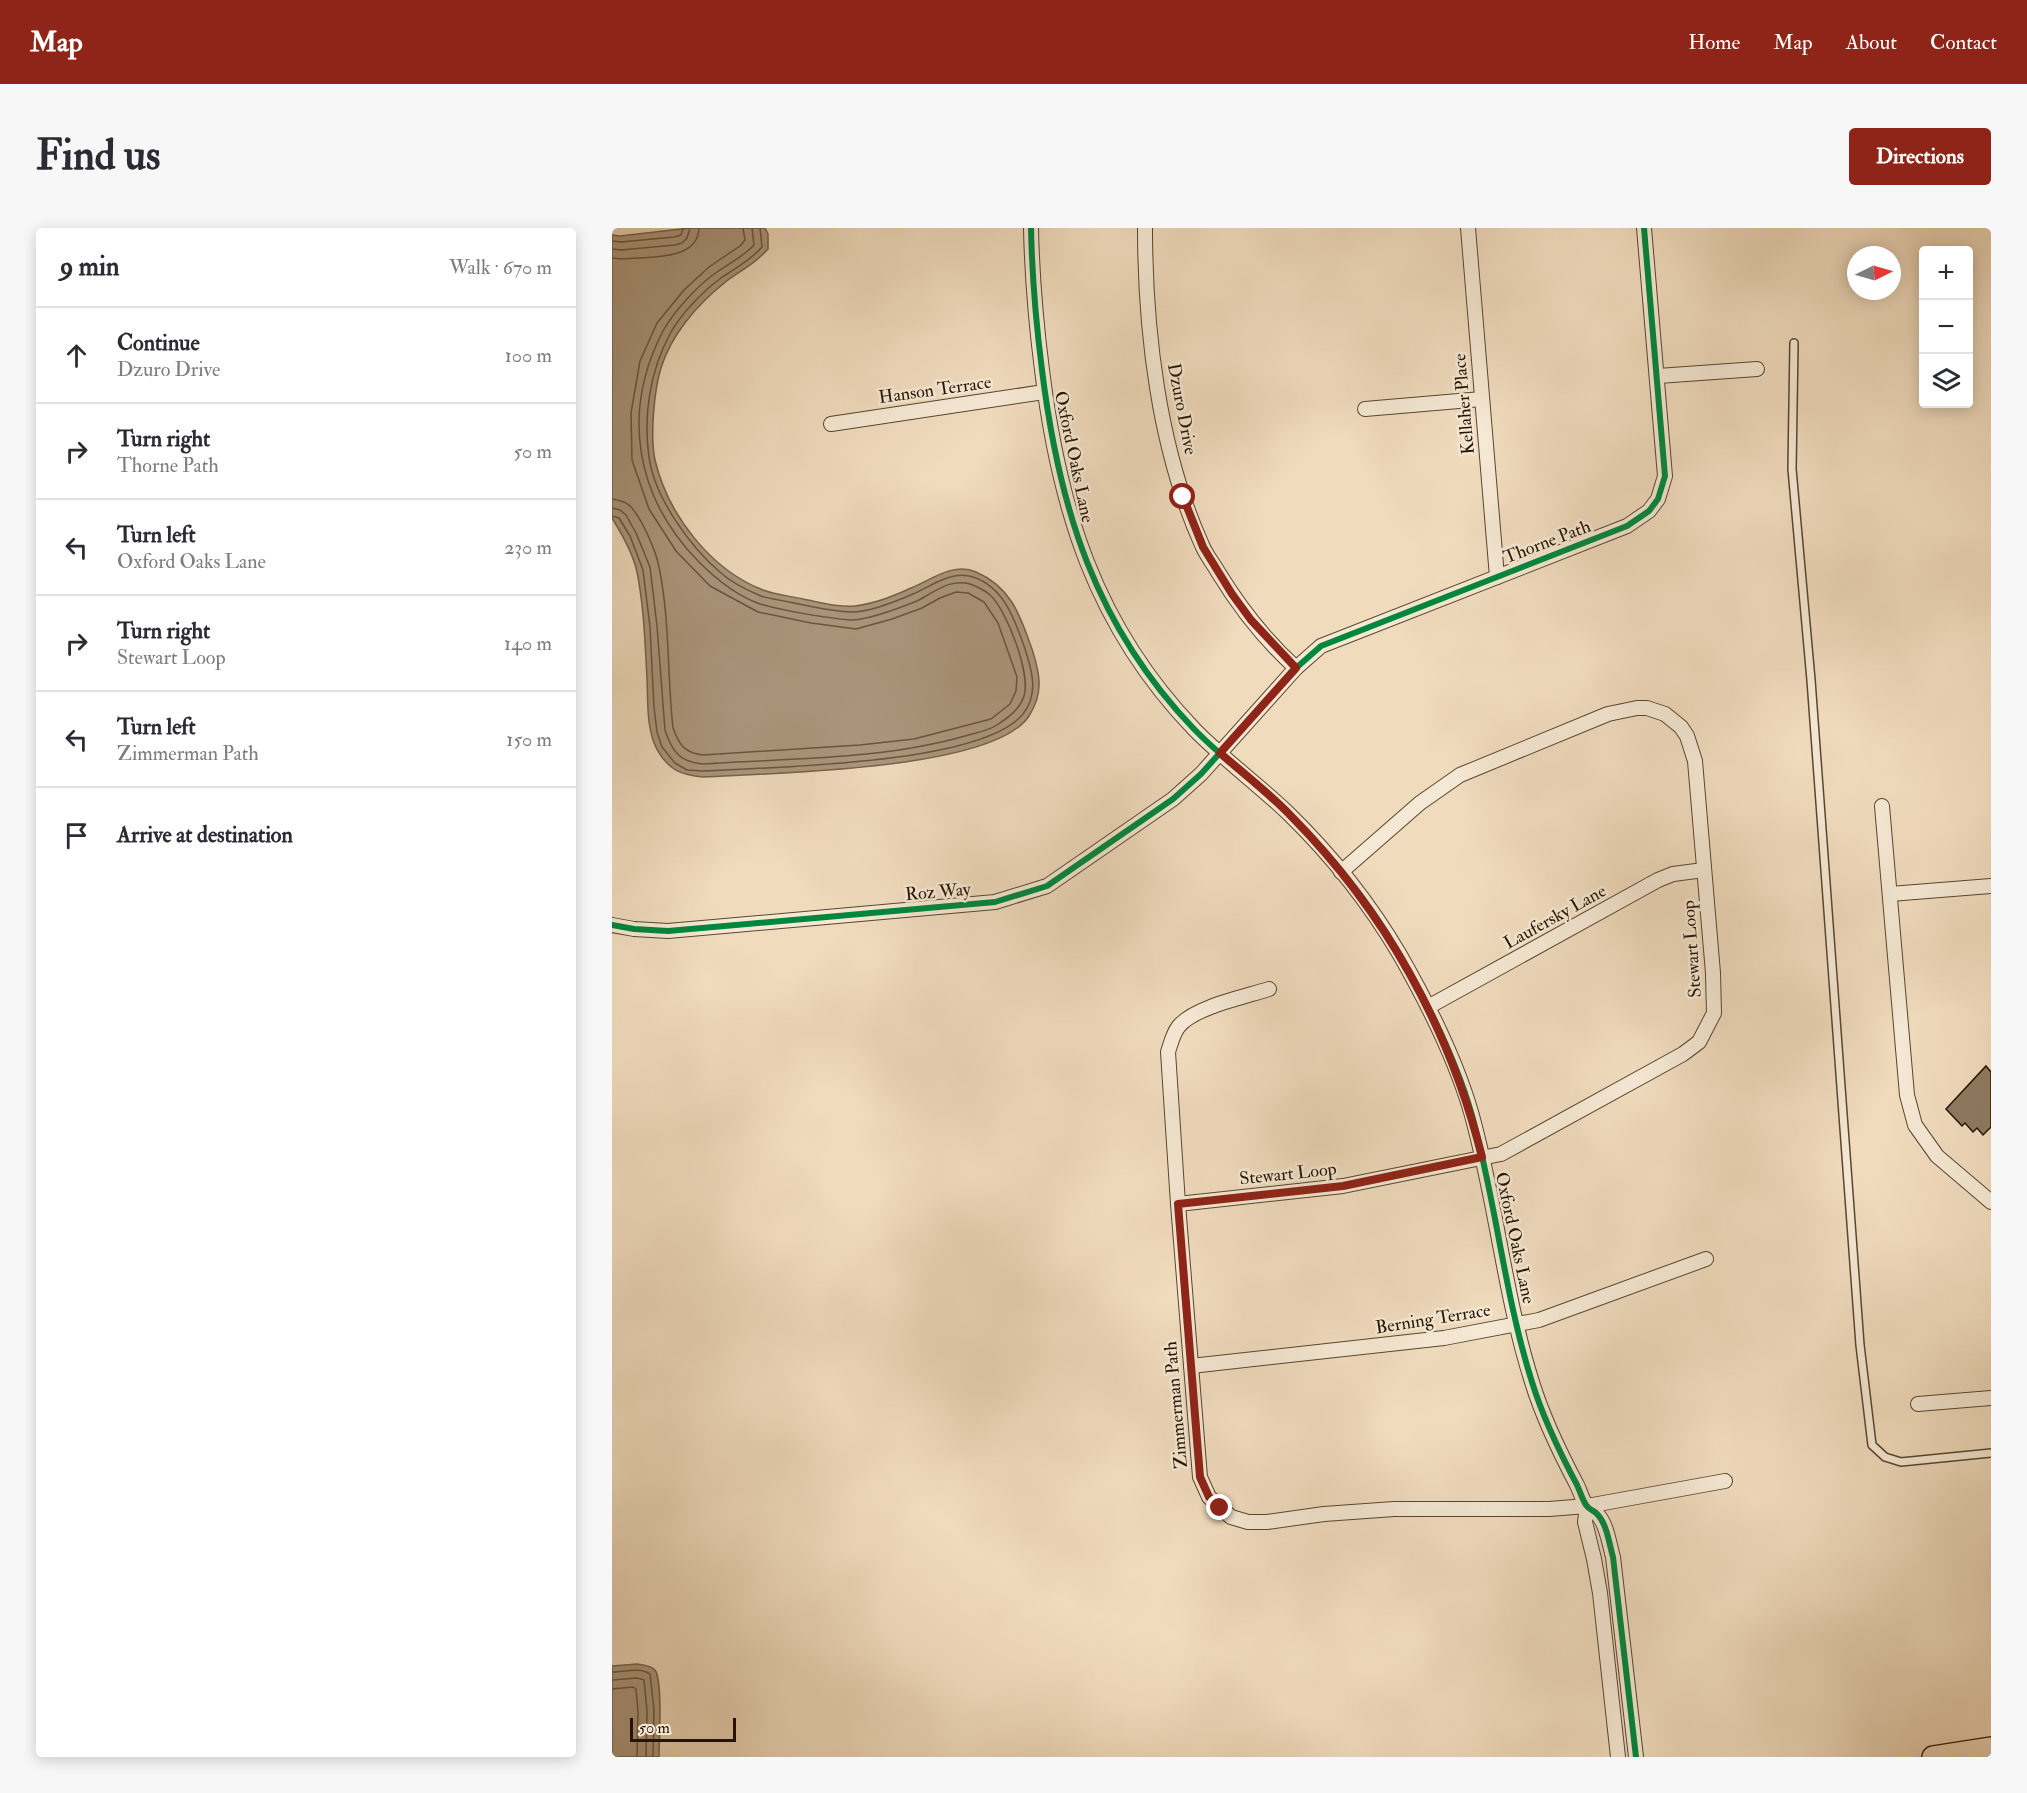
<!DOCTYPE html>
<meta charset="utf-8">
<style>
:root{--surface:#fff;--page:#f7f7f7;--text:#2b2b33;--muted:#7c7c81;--line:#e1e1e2;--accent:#8f2418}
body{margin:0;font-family:"IM FELL Double Pica",serif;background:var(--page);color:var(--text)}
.controls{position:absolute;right:18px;top:18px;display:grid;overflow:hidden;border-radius:6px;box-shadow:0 3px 15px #0003}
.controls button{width:54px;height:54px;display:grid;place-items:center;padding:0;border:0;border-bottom:2px solid var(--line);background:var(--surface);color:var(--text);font:30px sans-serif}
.compass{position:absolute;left:1235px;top:18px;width:54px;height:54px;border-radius:50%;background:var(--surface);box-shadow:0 3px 15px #0003;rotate:85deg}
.scale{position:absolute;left:18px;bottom:15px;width:106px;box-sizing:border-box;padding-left:6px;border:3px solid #261400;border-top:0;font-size:16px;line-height:21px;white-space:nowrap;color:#261400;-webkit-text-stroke:4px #f5e8d4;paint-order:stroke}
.stop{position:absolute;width:18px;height:18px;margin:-14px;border:4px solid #8f2418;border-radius:50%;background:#fff}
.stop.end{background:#8f2418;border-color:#fff;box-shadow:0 2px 6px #0008}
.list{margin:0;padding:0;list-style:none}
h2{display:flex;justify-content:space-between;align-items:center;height:78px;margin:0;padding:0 24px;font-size:26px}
h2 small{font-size:20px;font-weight:400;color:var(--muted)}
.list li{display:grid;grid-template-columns:39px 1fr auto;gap:18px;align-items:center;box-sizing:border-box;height:96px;padding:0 24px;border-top:2px solid var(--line)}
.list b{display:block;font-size:22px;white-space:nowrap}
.list p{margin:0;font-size:20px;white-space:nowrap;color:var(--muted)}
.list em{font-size:20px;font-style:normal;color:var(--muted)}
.icon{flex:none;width:33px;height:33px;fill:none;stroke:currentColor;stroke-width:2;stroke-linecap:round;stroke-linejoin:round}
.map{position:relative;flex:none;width:1379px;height:1529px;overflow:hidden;border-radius:6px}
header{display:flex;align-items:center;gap:36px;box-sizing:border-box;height:84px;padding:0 30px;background:var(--accent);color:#fff}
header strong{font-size:28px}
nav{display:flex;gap:33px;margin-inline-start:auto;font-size:21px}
.intro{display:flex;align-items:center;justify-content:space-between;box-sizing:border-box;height:144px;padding:0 36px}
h1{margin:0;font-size:42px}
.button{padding:15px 27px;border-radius:6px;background:var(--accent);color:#fff;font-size:21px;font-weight:700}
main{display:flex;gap:36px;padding:0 36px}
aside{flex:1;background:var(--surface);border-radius:6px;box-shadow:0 3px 15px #0003}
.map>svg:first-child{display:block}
.water{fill:#ab977d;stroke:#76634b;stroke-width:1.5}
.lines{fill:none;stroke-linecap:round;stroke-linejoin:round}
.shore{stroke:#68563e;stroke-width:1.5}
.building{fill:#8f7b62;stroke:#261400;stroke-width:1.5}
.lane-casing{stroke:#58462f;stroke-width:10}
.street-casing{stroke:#58462f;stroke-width:16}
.primary-casing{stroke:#261400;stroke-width:24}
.lane{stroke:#f5e8d4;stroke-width:7}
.street{stroke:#f5e8d4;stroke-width:14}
.primary{stroke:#f0dbbd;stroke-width:21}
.cycleway-casing{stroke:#f5e8d4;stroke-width:10}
.cycleway{stroke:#00873e;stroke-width:6}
.route{stroke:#8f2418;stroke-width:8}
.labels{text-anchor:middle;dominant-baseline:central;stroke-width:5;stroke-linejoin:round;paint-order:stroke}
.street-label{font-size:18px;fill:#261400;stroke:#f5e8d4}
</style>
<header>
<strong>Map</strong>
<nav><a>Home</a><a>Map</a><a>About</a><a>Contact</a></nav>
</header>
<div class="intro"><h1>Find us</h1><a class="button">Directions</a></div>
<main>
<aside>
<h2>9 min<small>Walk · 670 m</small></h2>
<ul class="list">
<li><svg class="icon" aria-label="ahead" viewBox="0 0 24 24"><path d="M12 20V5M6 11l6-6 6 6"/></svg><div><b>Continue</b><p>Dzuro Drive</p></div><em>100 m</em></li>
<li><svg class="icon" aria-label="right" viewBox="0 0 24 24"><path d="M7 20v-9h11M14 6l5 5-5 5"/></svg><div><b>Turn right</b><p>Thorne Path</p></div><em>50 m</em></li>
<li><svg class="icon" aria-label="left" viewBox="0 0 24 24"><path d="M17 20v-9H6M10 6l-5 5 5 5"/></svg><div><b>Turn left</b><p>Oxford Oaks Lane</p></div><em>230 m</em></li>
<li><svg class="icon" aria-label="right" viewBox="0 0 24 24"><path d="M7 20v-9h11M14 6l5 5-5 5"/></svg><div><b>Turn right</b><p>Stewart Loop</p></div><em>140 m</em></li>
<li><svg class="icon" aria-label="left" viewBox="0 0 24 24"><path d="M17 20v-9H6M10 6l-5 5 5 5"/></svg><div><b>Turn left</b><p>Zimmerman Path</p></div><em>150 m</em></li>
<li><svg class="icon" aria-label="arrive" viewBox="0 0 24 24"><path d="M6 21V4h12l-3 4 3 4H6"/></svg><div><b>Arrive at destination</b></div></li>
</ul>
</aside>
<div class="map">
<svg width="1379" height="1529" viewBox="0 0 1379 1529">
<rect width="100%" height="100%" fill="#f0dbbd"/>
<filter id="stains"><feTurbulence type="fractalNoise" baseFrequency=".00333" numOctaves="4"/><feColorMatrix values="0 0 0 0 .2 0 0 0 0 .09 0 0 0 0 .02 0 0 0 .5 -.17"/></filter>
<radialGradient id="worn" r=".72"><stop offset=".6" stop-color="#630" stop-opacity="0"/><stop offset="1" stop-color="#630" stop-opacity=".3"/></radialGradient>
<g class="water">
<path d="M78 0H153L156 6V21C140 39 128 42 111 56 85 77 59 107 49 140 42 162 38 209 43 232 56 287 99 342 151 362 164 367 178 368 191 371 207 374 227 380 243 378 261 376 282 368 299 360 319 352 341 334 364 344 399 359 408 387 420 421 428 446 432 464 417 488 381 543 157 545 91 549 69 547 57 542 46 523 34 503 36 473 35 450 33 415 32 379 25 344 21 325 10 306 0 290V7L8 8Z"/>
<path d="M25 1436C31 1437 38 1437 43 1442 51 1452 47 1514 47 1529H0V1438Z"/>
</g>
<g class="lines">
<g class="shore">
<path d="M0 13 9 14 62 9 69 7 71 0"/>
<path d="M0 21 9 22 63 17 70 15 75 10 78 0"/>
<path d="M0 30 10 31C35 28 86 34 87 0"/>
<path d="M0 271C6 272 12 273 17 277 29 288 44 323 47 339 58 392 55 447 61 500 67 517 73 525 91 527L248 517 302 511 379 491 398 476 404 463 405 449 386 395 372 374 356 365 344 364 328 370 310 380 280 391 244 401 199 395 146 384 98 358 64 323 37 281 20 232 19 185 28 133 45 95 72 62 97 39 128 18 133 12 131 0"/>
<path d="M0 280 8 282 14 287 24 305 38 339 45 398 53 502C60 524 68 534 91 536 178 530 269 532 353 508 363 505 376 503 385 497 397 489 408 481 412 468 419 447 395 382 378 367 374 363 364 358 358 356 338 350 321 365 305 373 290 379 255 392 239 392 214 390 172 383 148 376 125 368 104 351 87 334 23 269 9 184 51 103 62 83 87 56 105 44 118 35 132 28 142 17L140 0"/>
<path d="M0 288 7 290 18 308 31 342 38 399 42 479 45 504 50 519 63 535 75 542 91 543C159 539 369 537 411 486 427 466 420 442 413 421 403 392 392 359 361 349 339 342 320 358 301 366 285 373 257 384 240 384 220 384 197 378 177 374 168 372 158 371 149 368 137 363 119 354 109 345 79 320 42 269 37 229 31 188 38 143 58 106 68 87 91 63 109 50 123 40 138 33 150 19L148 0"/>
<path d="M0 1444C12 1444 28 1439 38 1446L42 1482 41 1529"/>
<path d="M0 1452 25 1450 32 1452 35 1483 34 1529"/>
<path d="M0 1461 21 1459 24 1461 26 1483 25 1529"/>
</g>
</g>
<path class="building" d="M1374 838 1379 844V899L1371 907 1365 900 1361 904 1353 895 1350 898 1334 881Z"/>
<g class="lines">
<defs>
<path id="lane" d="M1182 115 1180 241 1199 452 1248 1117 1260 1217 1273 1229 1289 1234 1379 1225"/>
<g id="street">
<path d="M419 0C420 48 424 95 430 142 447 280 483 398 582 501 611 531 646 556 677 586 719 627 758 676 788 727 816 776 843 829 859 884 884 972 892 1066 920 1154 931 1190 947 1223 965 1257 968 1263 970 1271 974 1277 979 1284 980 1280 986 1287 995 1297 997 1315 1001 1329L1024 1529"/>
<path d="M533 0C533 104 547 222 590 317 594 327 601 335 606 344 628 380 653 412 684 440"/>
<path d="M856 0 885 349"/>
<path d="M1046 148 1145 141"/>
<path d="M753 181 870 171"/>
<path d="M219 196 432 164"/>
<path d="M1270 578 1295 867 1303 897 1325 928 1379 974"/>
<path d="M1278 666 1379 658"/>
<path d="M0 697 22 701 56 703 383 674 435 658 561 571 589 546 684 440 709 418 1015 298 1037 283 1046 271 1053 248 1032 0"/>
<path d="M657 761C632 769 583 779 567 798 561 805 559 815 556 824L566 976 588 1249 597 1269 619 1289 636 1294H655L712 1286 782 1281H937L975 1278 1113 1253"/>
<path d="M816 779 1046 652 1061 646 1092 642"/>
<path d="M566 976 731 958 889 926 1071 826 1087 814 1102 785 1101 745 1083 533 1075 508 1069 499 1053 486 1035 480H1025L996 486 848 547 808 575 729 644"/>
<path d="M579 1138 832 1110 927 1092 1094 1031"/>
<path d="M1306 1176 1379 1170"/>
<path d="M975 1278 973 1294 982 1331 988 1365 1006 1529"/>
</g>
<path id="primary" d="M1321 1529 1379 1520"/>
</defs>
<use href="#lane" class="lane-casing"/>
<use href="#street" class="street-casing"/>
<use href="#primary" class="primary-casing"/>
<use href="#lane" class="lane"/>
<use href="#street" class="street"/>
<use href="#primary" class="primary"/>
<defs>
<g id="cycleway">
<path d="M419 0C420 48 424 95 430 142 447 280 483 398 582 501 611 531 646 556 677 586 719 627 758 676 788 727 816 776 843 829 859 884 884 972 892 1066 920 1154 931 1190 947 1223 965 1257 968 1263 970 1271 974 1277 979 1284 980 1280 986 1287 995 1297 997 1315 1001 1329L1024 1529"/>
<path d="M0 697 22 701 56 703 383 674 435 658 561 571 589 546 684 440 709 418 1015 298 1037 283 1046 271 1053 248 1032 0"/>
</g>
</defs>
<use href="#cycleway" class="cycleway-casing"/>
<use href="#cycleway" class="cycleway"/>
</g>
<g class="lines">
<path class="route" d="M571 269 591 319 620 366 639 392 684 440 608 525C631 545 657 565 679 588 773 683 838 800 870 929L731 958 566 976 588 1249 597 1269 608 1280"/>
</g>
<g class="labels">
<g class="street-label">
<text transform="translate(323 162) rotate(-8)">Hanson Terrace</text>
<text transform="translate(852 176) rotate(-95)">Kellaher Place</text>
<text transform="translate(570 181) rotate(79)">Dzuro Drive</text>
<text transform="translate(462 229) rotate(78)">Oxford Oaks Lane</text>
<text transform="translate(935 314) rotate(-21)">Thorne Path</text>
<text transform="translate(326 664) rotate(-5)">Roz Way</text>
<text transform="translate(943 689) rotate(-29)">Laufersky Lane</text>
<text transform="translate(1080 721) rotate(-94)">Stewart Loop</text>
<text transform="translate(676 946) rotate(-6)">Stewart Loop</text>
<text transform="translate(903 1010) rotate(78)">Oxford Oaks Lane</text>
<text transform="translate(821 1091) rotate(-9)">Berning Terrace</text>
<text transform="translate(564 1177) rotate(-95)">Zimmerman Path</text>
</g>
</g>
<rect width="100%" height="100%" filter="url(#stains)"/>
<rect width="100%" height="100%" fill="url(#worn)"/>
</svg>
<div class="controls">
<button>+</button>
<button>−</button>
<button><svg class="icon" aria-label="layers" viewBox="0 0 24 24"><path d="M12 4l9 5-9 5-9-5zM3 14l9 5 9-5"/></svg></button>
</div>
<svg class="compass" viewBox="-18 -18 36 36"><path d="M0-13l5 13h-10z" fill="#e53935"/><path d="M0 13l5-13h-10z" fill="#7c7c81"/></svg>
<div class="scale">50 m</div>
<div class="stop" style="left:571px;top:269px"></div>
<div class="stop end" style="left:608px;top:1280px"></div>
</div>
</main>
